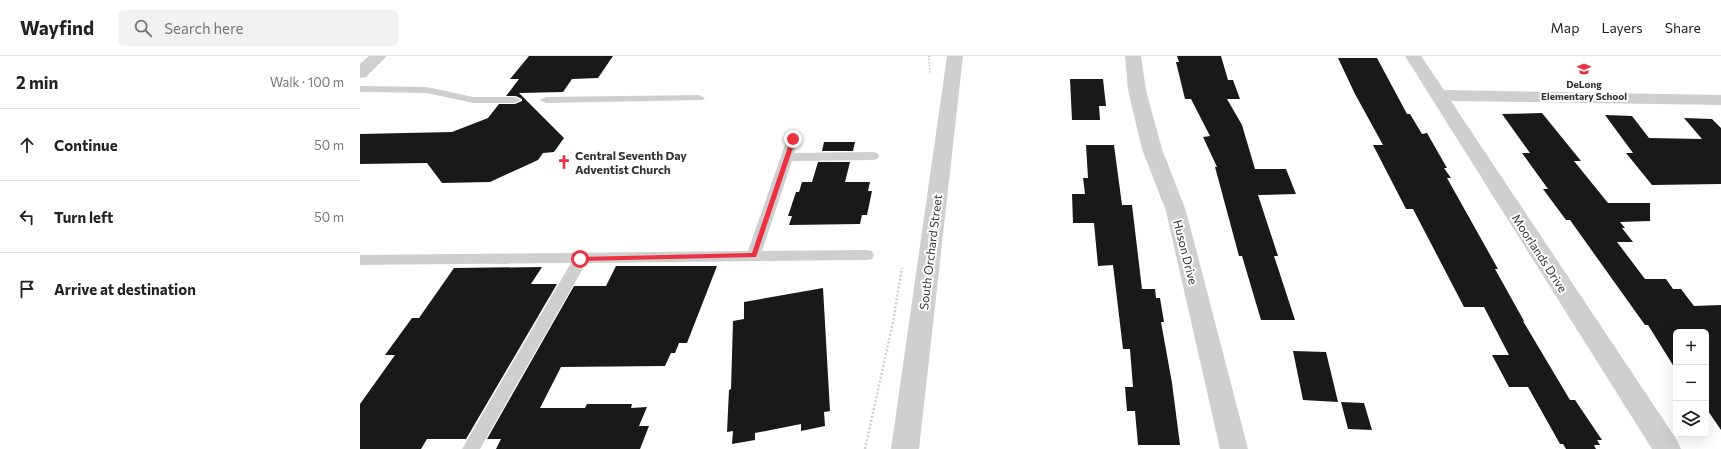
<!DOCTYPE html>
<meta charset="utf-8">
<style>
:root{--surface:#fff;--page:#f2f2f2;--text:#222;--muted:#767676;--line:#e0e0e0}
body{margin:0;font-family:Commissioner,sans-serif;background:var(--page);color:var(--text)}
.controls{position:absolute;right:12px;bottom:12px;display:grid;overflow:hidden;border-radius:6px;box-shadow:0 4px 16px #0002}
.controls button{width:36px;height:36px;display:grid;place-items:center;padding:0;border:0;border-bottom:1px solid var(--line);background:var(--surface);color:var(--text);font:20px sans-serif}
.stop{position:absolute;width:12px;height:12px;margin:-9px;border:3px solid #eb3242;border-radius:50%;background:#fff}
.stop.end{background:#eb3242;border-color:#fff;box-shadow:0 1px 4px #0008}
.list{margin:0;padding:0;list-style:none}
h2{display:flex;justify-content:space-between;align-items:center;height:52px;margin:0;padding:0 16px;font-size:17px}
h2 small{font-size:13px;font-weight:400;color:var(--muted)}
.list li{display:grid;grid-template-columns:26px 1fr auto;gap:12px;align-items:center;box-sizing:border-box;height:72px;padding:0 16px;border-top:1px solid var(--line)}
.list b{display:block;font-size:15px;white-space:nowrap}
.list em{font-size:13px;font-style:normal;color:var(--muted)}
.icon{flex:none;width:22px;height:22px;fill:none;stroke:currentColor;stroke-width:2;stroke-linecap:round;stroke-linejoin:round}
.map{position:relative;flex:none;width:1361px;height:393px;overflow:hidden}
header{display:flex;align-items:center;gap:24px;box-sizing:border-box;height:56px;padding:0 20px;background:var(--surface);border-bottom:1px solid var(--line)}
header strong{font-size:19px}
nav{display:flex;gap:22px;margin-inline-start:auto;font-size:14px}
.search{width:280px;height:36px;background:var(--page);display:flex;align-items:center;gap:10px;box-sizing:border-box;padding:0 14px;border-radius:6px;color:var(--muted);font-size:15px}
main{display:flex}
aside{flex:1;background:var(--surface)}
.map>svg:first-child{display:block}
.building{fill:#191919}
.lines{fill:none;stroke-linecap:round;stroke-linejoin:round}
.path-far1{stroke:#cfcfcf;stroke-width:2;stroke-dasharray:1.5 1.5;stroke-linecap:butt}
.path{stroke:#cfcfcf;stroke-width:2.5;stroke-dasharray:2 2;stroke-linecap:butt}
.service{fill:#cfcfcf;fill-rule:evenodd}
.minor{fill:#cfcfcf;fill-rule:evenodd}
.tertiary{fill:#cfcfcf;fill-rule:evenodd}
.route{fill:#eb3242}
.labels{text-anchor:middle;dominant-baseline:central;stroke-width:4;stroke-linejoin:round;paint-order:stroke}
.far-poi-label{font-size:10px;font-weight:bold;fill:#323232;stroke:#fff}
.poi-label{font-size:12px;font-weight:bold;fill:#323232;stroke:#fff;text-anchor:start}
.street-label{font-size:12px;fill:#323232;stroke:#fff}
</style>
<header>
<strong>Wayfind</strong>
<div class="search"><svg class="icon" aria-label="search" viewBox="0 0 24 24"><circle cx="10" cy="10" r="6"/><path d="M15 15l6 6"/></svg>Search here</div>
<nav><a>Map</a><a>Layers</a><a>Share</a></nav>
</header>
<main>
<aside>
<h2>2 min<small>Walk · 100 m</small></h2>
<ul class="list">
<li><svg class="icon" aria-label="ahead" viewBox="0 0 24 24"><path d="M12 20V5M6 11l6-6 6 6"/></svg><div><b>Continue</b></div><em>50 m</em></li>
<li><svg class="icon" aria-label="left" viewBox="0 0 24 24"><path d="M17 20v-9H6M10 6l-5 5 5 5"/></svg><div><b>Turn left</b></div><em>50 m</em></li>
<li><svg class="icon" aria-label="arrive" viewBox="0 0 24 24"><path d="M6 21V4h12l-3 4 3 4H6"/></svg><div><b>Arrive at destination</b></div></li>
</ul>
</aside>
<div class="map">
<svg width="1361" height="393" viewBox="0 0 1361 393">
<rect width="100%" height="100%" fill="#fff"/>
<g class="building">
<path d="M169 0H253L238 22 212 23 203 36 159 37 204 82 194 96 183 97 178 104 130 126 82 127 67 107 0 108V78L92 76 128 62 139 48H155L162 45V43L156 40H146L159 23H150Z"/>
<path d="M817 0H861L868 24H873L880 43H867L882 69 895 113H926L936 138 898 139 918 200H914L935 264H901L882 200H879L855 111H857L843 81 850 80 831 43H825L816 6H819Z"/>
<path d="M978 2H1017L1047 58H1050L1062 78 1067 77 1087 112H1084L1091 122H1087L1138 213H1135L1164 265H1163L1210 344H1215L1242 384H1237L1240 389H1234L1236 393H1206L1203 388H1200L1168 331H1149L1132 299H1149L1124 251H1104L1053 153H1046L1013 89H1023L995 38Z"/>
<path d="M710 23H743L746 50H739L740 64H712Z"/>
<path d="M1182 57 1221 105H1214L1248 147H1290V165L1260 166 1265 172H1262L1273 186H1257L1285 223H1306L1313 233H1321L1334 250 1361 249V374L1346 352V276H1316V314L1288 269H1285L1210 164H1206L1183 133H1188L1162 97H1170L1142 58Z"/>
<path d="M1245 59 1272 60 1289 82 1342 83 1324 62 1352 63 1361 72V128L1292 129 1266 97H1273Z"/>
<path d="M464 86H495L493 95H462Z"/>
<path d="M726 89H754L762 149H772L782 233H795L796 242H800L804 266H801L812 327 820 389H778L775 355H767L765 331H773L770 293H763L753 209 738 210 734 167H713L712 138H725L723 122H728Z"/>
<path d="M458 106H490L485 126H510L508 135H512L507 159H502L500 168 429 169 432 160H428L436 136H439L442 126H452Z"/>
<path d="M256 210H357L327 287H319L315 297H311L305 310 201 311 180 352H225L227 348H272L271 352 287 351 279 370H289L280 393H136L141 383H127L214 230H246Z"/>
<path d="M182 211 171 228H197L106 383H67L61 393H0V348L35 299H25L52 262H59L94 212Z"/>
<path d="M463 232 470 355 464 356 465 370 441 375V368L395 377V384L372 388 373 375 367 376 369 334 371 333 373 265 384 263V246Z"/>
<path d="M933 295 966 296 978 346 943 344Z"/>
<path d="M981 346 1004 347 1012 374 988 373Z"/>
</g>
<g class="lines">
<path class="path-far1" d="M569 0 570 17"/>
<path class="path" d="M505 393 533 266 542 212"/>
<g class="service">
<path d="M0 30 67 31 113 41H155L161 44 155 47H113L67 37 0 36Z"/>
<path d="M339 39 345 42 343 44 186 47 180 44 186 41Z"/>
<path d="M433 79 437 80 439 83 434 97 513 96 517 97 519 100 517 103 513 104 432 105 402 195 507 194 512 195 514 199 512 203 507 204 226 207 120 393H102L211 207 0 209V199L388 195 427 83 429 80Z"/>
</g>
<g class="minor">
<path d="M9 0H27L6 21 0 22V8Z"/>
<path d="M765 0H781L786 34 802 93 826 155 888 393H860L806 155 782 93 768 34Z"/>
<path d="M1045 0H1061L1084 34 1361 39V49L1091 45 1317 384 1321 393H1292Z"/>
</g>
<path class="tertiary" d="M587 0H603L559 393H531Z"/>
</g>
<path class="route" d="M431 82 436 83 396 201 220 205 217 203 220 201 392 197Z"/>
<defs>
<symbol id="school-bare" viewBox="-9 -9 18 18"><path d="M0-5L7-2L0 1L-7-2ZM-4 1L0 2.5L4 1V4Q0 6-4 4Z" fill="#eb3242" stroke="#fff" stroke-width="2.5" paint-order="stroke"/></symbol>
<symbol id="church-bare" viewBox="-9 -9 18 18"><path d="M-1.2-6h2.4v3.5h3.3v2.4h-3.3V6h-2.4V-.1h-3.3v-2.4h3.3Z" fill="#eb3242" stroke="#fff" stroke-width="2.5" paint-order="stroke"/></symbol>
</defs>
<g fill-rule="evenodd">
<use href="#school-bare" x="1214" y="3" width="20" height="20"/>
<use href="#church-bare" x="194" y="96" width="20" height="20"/>
</g>
<g class="labels">
<g class="far-poi-label">
<text x="1224" y="28">DeLong<tspan x="1224" dy="12">Elementary School</tspan></text>
</g>
<g class="poi-label">
<text x="215" y="99">Central Seventh Day<tspan x="215" dy="14">Adventist Church</tspan></text>
</g>
<g class="street-label">
<text transform="translate(570 196) rotate(-83)">South Orchard Street</text>
<text transform="translate(826 196) rotate(76)">Huson Drive</text>
<text transform="translate(1180 197) rotate(57)">Moorlands Drive</text>
</g>
</g>
</svg>
<div class="controls">
<button>+</button>
<button>−</button>
<button><svg class="icon" aria-label="layers" viewBox="0 0 24 24"><path d="M12 4l9 5-9 5-9-5zM3 14l9 5 9-5"/></svg></button>
</div>
<div class="stop" style="left:220px;top:203px"></div>
<div class="stop end" style="left:433px;top:83px"></div>
</div>
</main>
